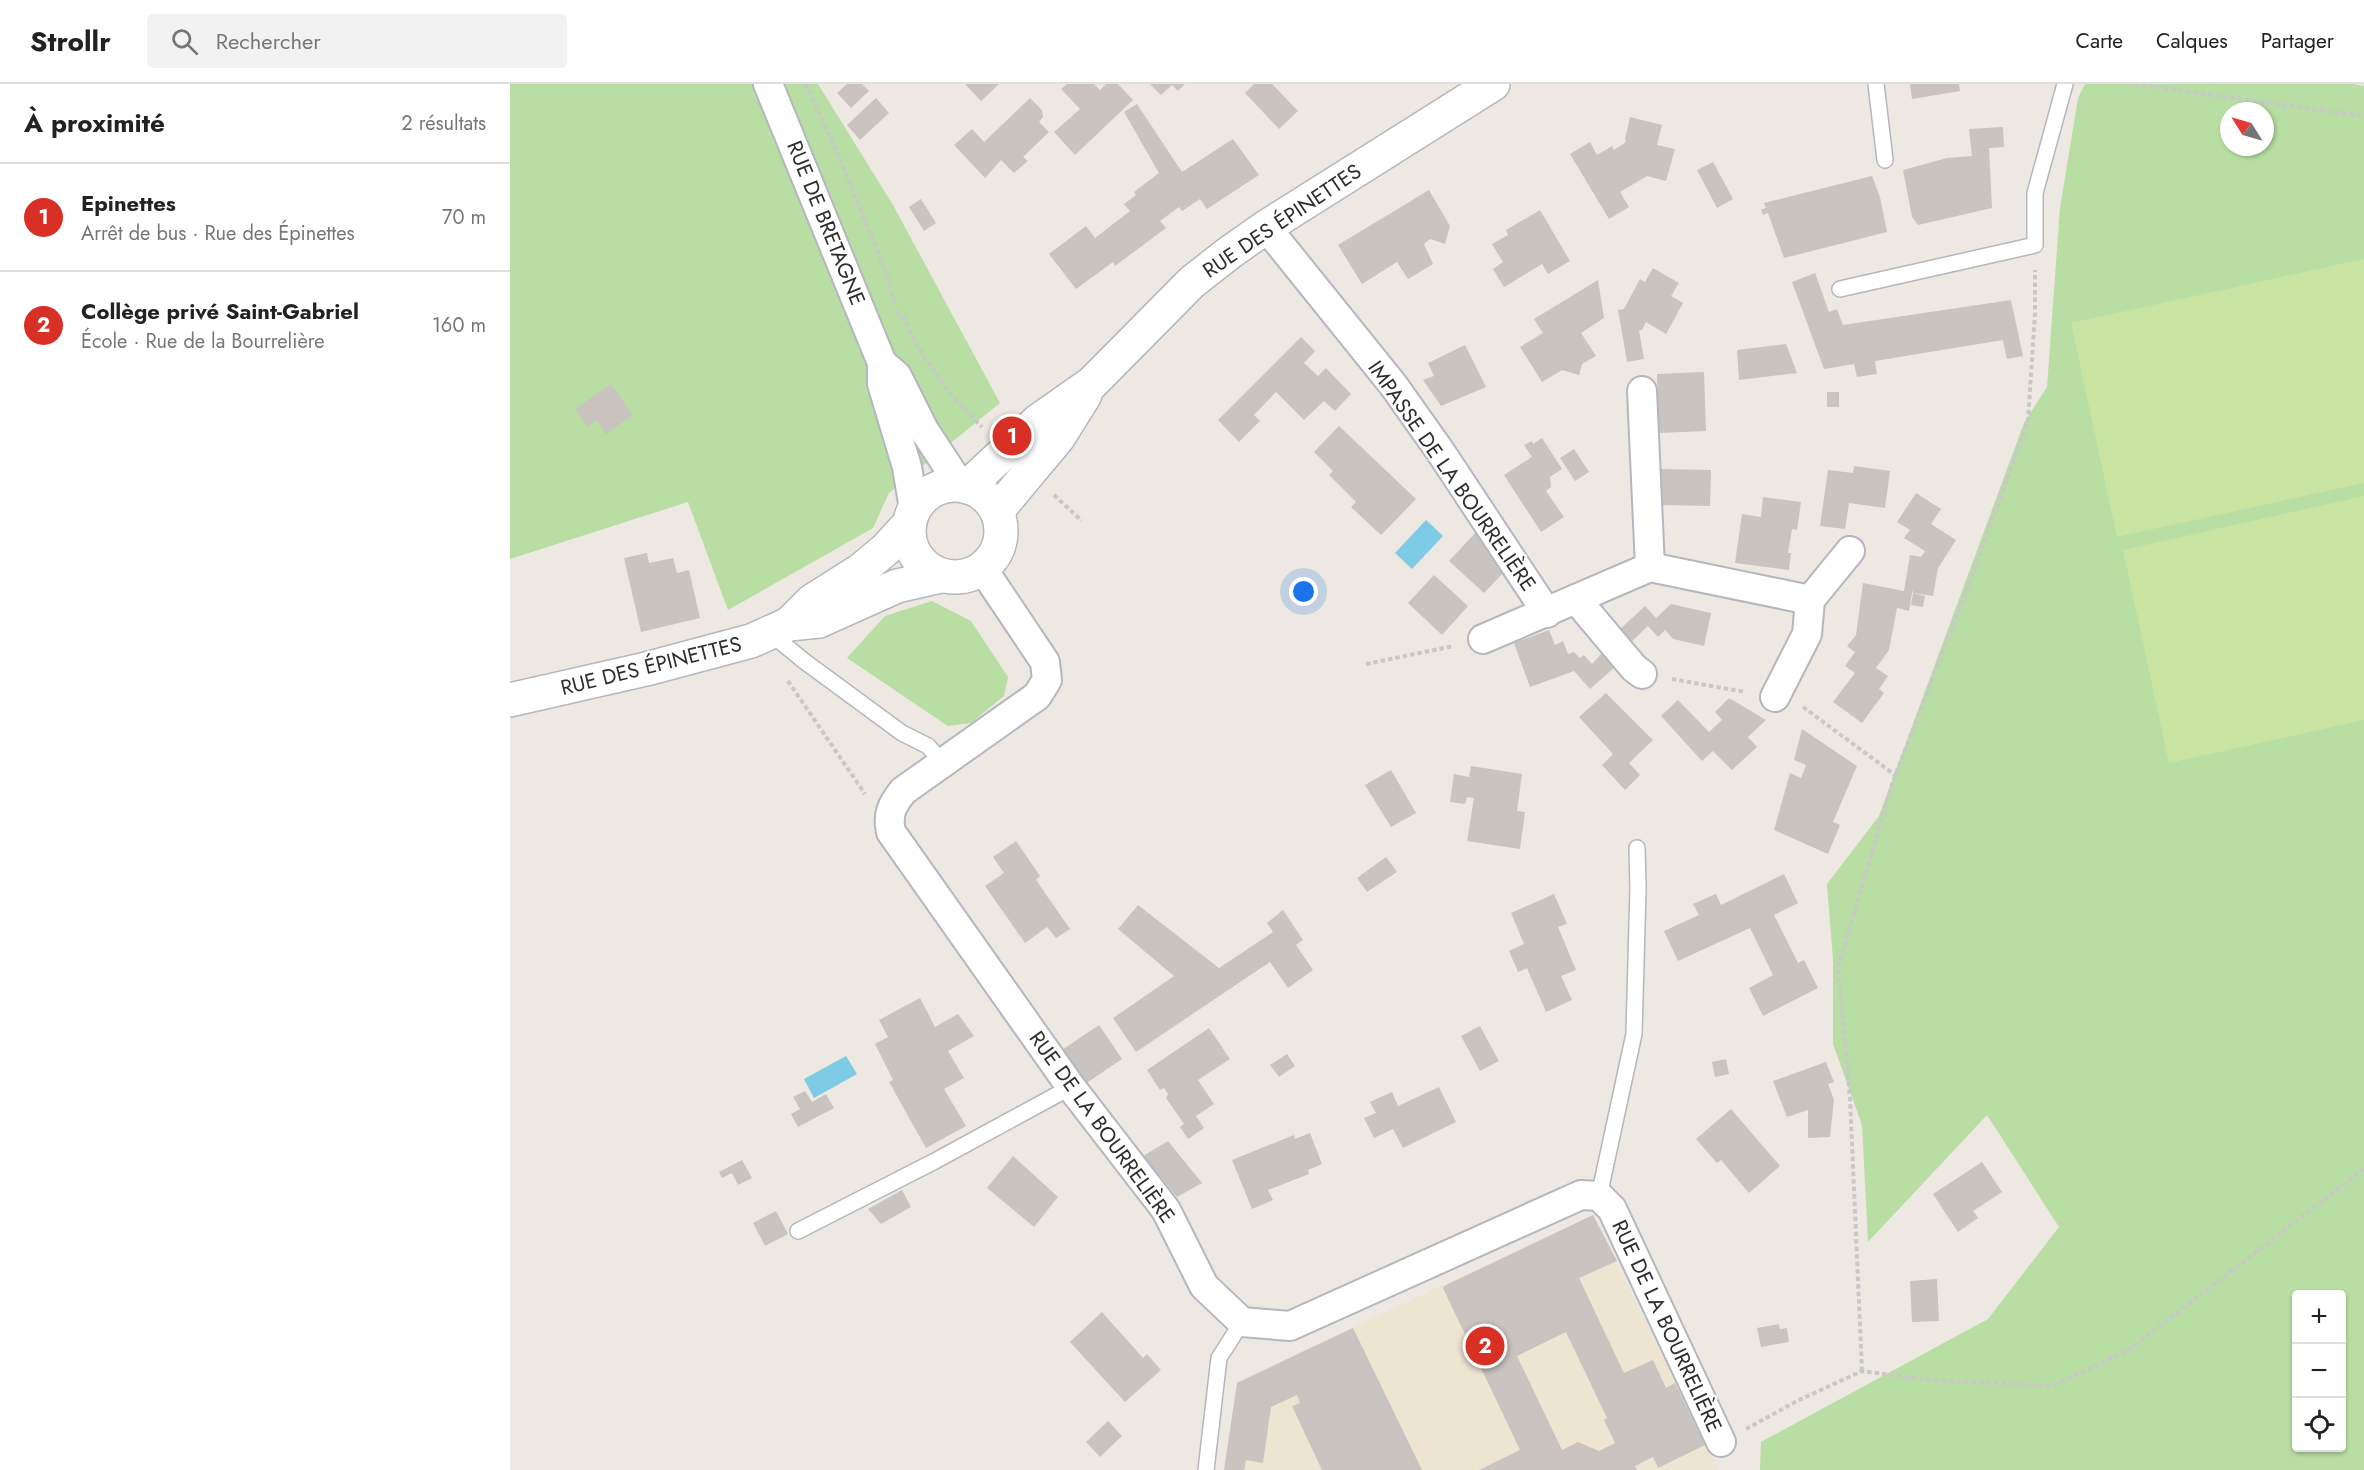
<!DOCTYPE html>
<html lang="fr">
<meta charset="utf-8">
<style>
:root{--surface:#fff;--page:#f2f2f2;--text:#222;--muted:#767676;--line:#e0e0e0;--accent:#d93025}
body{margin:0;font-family:Jost,sans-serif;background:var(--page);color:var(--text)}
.controls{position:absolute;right:18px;bottom:18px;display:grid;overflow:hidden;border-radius:6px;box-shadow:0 2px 4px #0004}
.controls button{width:54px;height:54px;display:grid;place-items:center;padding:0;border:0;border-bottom:2px solid var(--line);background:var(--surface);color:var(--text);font:30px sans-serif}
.compass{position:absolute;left:1710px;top:18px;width:54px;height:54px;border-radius:50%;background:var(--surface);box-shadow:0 2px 4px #0004;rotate:307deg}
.you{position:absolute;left:794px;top:508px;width:21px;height:21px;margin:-15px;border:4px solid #fff;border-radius:50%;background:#1a73e8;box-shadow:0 0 0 9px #1a73e833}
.badge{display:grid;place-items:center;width:39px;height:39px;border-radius:50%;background:var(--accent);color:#fff;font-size:20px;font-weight:700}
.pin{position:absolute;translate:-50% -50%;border:3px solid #fff;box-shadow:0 2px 6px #0006}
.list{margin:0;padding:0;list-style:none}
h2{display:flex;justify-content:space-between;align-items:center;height:78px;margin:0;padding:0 24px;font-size:26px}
h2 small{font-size:20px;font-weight:400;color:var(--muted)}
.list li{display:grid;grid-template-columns:39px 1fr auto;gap:18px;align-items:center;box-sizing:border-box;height:108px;padding:0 24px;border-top:2px solid var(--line)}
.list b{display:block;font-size:22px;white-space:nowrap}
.list p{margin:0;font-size:20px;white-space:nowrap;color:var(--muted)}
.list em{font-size:20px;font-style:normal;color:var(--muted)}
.icon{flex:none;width:33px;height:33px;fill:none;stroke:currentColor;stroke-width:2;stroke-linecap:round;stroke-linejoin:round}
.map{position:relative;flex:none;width:1854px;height:1386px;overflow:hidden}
header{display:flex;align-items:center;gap:36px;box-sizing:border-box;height:84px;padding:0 30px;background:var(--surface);border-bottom:2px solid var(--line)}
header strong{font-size:28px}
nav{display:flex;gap:33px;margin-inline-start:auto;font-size:21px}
.search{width:420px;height:54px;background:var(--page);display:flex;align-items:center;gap:15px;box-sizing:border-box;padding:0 21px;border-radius:6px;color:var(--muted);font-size:22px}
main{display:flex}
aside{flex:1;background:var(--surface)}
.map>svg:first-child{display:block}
.education{fill:#ede4d2}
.green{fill:#b8dea3;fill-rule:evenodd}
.pitch{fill:#c8e4a0}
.water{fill:#7ecbe5}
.building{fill:#c9c4c0;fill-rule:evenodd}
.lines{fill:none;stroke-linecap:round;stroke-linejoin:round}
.lane-casing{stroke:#b4b7bf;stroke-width:18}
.street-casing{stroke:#b4b7bf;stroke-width:32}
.secondary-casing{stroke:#b4b7bf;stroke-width:36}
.path{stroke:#c8c8c8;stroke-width:4;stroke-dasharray:4.5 3;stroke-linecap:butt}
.lane{stroke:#fff;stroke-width:15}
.street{stroke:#fff;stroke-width:28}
.secondary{stroke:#fff;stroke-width:33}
.labels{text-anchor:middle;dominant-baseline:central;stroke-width:5;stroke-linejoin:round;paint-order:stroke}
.street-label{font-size:21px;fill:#2d2d2d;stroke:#fff}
</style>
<header>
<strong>Strollr</strong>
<div class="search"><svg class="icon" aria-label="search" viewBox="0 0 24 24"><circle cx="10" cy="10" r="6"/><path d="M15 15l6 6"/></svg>Rechercher</div>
<nav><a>Carte</a><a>Calques</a><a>Partager</a></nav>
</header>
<main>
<aside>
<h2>À proximité<small>2 résultats</small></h2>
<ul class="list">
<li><span class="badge">1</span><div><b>Epinettes</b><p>Arrêt de bus · Rue des Épinettes</p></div><em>70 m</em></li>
<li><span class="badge">2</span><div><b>Collège privé Saint-Gabriel</b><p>École · Rue de la Bourrelière</p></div><em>160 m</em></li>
</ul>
</aside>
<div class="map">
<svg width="1854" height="1386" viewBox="0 0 1854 1386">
<rect width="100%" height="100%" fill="#ede8e1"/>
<path class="education" d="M1083 1131 1209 1386H714L728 1297Z"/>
<g class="green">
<path d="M0 0H308L383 121 490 319 379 409 363 444 218 526 178 418 0 475Z"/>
<path d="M1575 0H1844L1854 2V1386H1250L1251 1358 1478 1235 1549 1143 1477 1031 1358 1158 1352 1041 1323 960V876L1317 800 1369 732 1514 339 1537 303 1550 124 1568 14ZM1719 27H1755V63H1719ZM1786 1210H1832V1364H1786Z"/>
<path d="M422 517 461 537 498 593 494 612 461 639 438 642 337 574 375 532Z"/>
</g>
<g class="pitch">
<path d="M1854 175V399L1607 453 1561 239Z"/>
<path d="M1854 412V636L1659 679 1613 466Z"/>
</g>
<g class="water">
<path d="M916 436 933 452 902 485 885 469Z"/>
<path d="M336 972 347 990 304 1014 294 995Z"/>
</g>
<g class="building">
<path d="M337 0H352L359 7 341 24 327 9Z"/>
<path d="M455 0H489L471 17Z"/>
<path d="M557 0H584L590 6 596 0H608L623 16 565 71 544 48 570 25 551 5Z"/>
<path d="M640 0H675L668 7 662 1 651 11Z"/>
<path d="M744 0H762L788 27 769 45 735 9Z"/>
<path d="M1400 0H1449L1450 7 1402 15Z"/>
<path d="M366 14 379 29 350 56 337 41Z"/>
<path d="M520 14 532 26 533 33 529 38 539 48 513 73 518 77 504 89 491 76 475 94 444 61 462 45 474 58Z"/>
<path d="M627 20 672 88 723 55 749 91 697 125 690 115 672 127 669 123 650 137 656 144 605 182 603 178 566 205 539 170 576 142 585 154 620 127 614 120 626 111 624 108 649 89 614 28Z"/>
<path d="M1120 33 1152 41 1147 61 1165 65 1156 97 1137 92 1110 108 1119 123 1099 135 1060 70 1080 58 1087 71 1102 62 1104 66 1116 58 1115 55Z"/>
<path d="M1493 43 1494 63 1479 64 1482 124 1408 141 1402 133 1393 86 1437 74 1462 72 1459 45Z"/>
<path d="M1203 78 1223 115 1207 124 1187 86Z"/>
<path d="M1362 92 1370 113 1377 148 1274 174 1258 129 1253 131 1251 126 1256 124 1254 119Z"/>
<path d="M919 106 940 142 935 160 920 155 914 160 923 180 898 195 887 178 852 200 828 161Z"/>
<path d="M411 115 426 139 414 147 399 123Z"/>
<path d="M1030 126 1060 177 1038 190 1032 180 994 203 983 185 993 178 982 160 998 151 996 146Z"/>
<path d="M1143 184 1169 199 1161 212 1173 219 1156 250 1136 238 1132 246H1129L1134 275 1117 278 1108 226 1114 225 1130 195 1135 198Z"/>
<path d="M1305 189 1319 228 1327 225 1333 241 1501 216 1513 272 1497 275 1493 256 1365 277 1367 290 1347 293 1344 280 1314 285 1282 198Z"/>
<path d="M1088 196 1094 234 1071 249 1086 272 1072 280 1069 291 1052 286 1032 298 1010 263 1033 249 1024 235Z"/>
<path d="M791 253 805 267 794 279 808 292 816 284 841 310 825 327 814 317 794 336 766 308 744 331 750 337 729 358 708 336Z"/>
<path d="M1276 260 1287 289 1229 296 1227 266Z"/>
<path d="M955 261 976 303 931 322 913 296 924 292 918 279Z"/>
<path d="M1194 288 1196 347 1149 349 1147 290Z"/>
<path d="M101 300 123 331 96 350 86 336 77 343 65 325Z"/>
<rect x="1317" y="308" width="12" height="15"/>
<path d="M829 342 906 415 871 451 841 423 846 418 819 391 823 387 804 368Z"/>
<path d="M1032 354 1052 385 1040 393 1041 403 1036 407 1054 433 1031 448 994 391 1022 373 1014 361 1022 357 1023 360Z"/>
<path d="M1064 365 1079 388 1065 397 1050 374Z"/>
<path d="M1344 382 1380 387 1375 424 1339 419 1335 445 1310 442 1318 386 1343 389Z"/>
<path d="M1151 385 1201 386 1200 422 1152 421Z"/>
<path d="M1406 409 1431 425 1421 440 1446 456 1428 484 1423 512 1403 509V506L1402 509H1399H1402L1399 527 1387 524 1379 566 1366 584 1378 592 1369 605 1374 609 1352 639 1323 618 1345 589 1335 582 1345 568 1337 562 1346 551 1353 499 1394 507 1400 471 1411 473 1415 467 1394 454 1400 446 1387 438Z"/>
<path d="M1253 413 1291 418 1287 446 1282 445 1278 469H1281L1279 486 1225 479 1232 430 1251 433Z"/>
<path d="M968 446 996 486 974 509 939 477Z"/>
<path d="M137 469 139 479 163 474 167 489 179 486 190 534 131 548 114 474Z"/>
<path d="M924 491 958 522 932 551 898 519Z"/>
<path d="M1403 509 1415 512 1413 523 1401 521Z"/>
<path d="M1161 520 1201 529 1194 562 1163 555 1155 546 1148 553 1138 542 1120 559 1108 547 1135 522 1146 534Z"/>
<path d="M1039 546 1045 561 1053 557 1058 570 1064 568 1070 574 1074 571 1082 580 1092 569 1105 583 1080 605 1064 587 1020 603 1004 559Z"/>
<path d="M1096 609 1143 656 1119 679 1130 691 1115 706 1092 681 1103 670 1069 633Z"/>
<path d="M1219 614 1256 636 1238 653 1247 663 1222 686 1203 667 1192 677 1151 632 1168 616 1199 648 1212 636 1205 628Z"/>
<path d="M1292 645 1347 682 1323 738 1330 741 1318 770 1264 746 1280 689 1291 694 1296 681 1284 676Z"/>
<path d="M961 682 1012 690 1007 727 1015 728 1010 765 957 757 964 714 957 713 955 720 940 718 944 690 959 693Z"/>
<path d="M881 686 906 729 881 743 855 701Z"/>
<path d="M506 757 530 792 526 796 560 845 546 854 537 843 515 859 475 802 494 789 483 773Z"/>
<path d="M876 773 887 788 857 808 847 794Z"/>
<path d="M1274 790 1288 819 1264 831 1288 879 1294 876 1308 904 1253 932 1239 904 1263 891 1240 844 1168 877 1154 847 1189 831 1183 820 1206 810 1211 821Z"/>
<path d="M1044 810 1057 840 1048 843 1066 886 1051 892 1062 916 1036 928 1017 884 1008 888 999 867 1014 860 1001 829Z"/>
<path d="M628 821 709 884 763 848 757 839 773 826 793 856 786 861 803 886 778 904 760 878 626 968 603 934 664 892 608 845Z"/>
<path d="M410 914 425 943 448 930 464 952 438 967 454 994 434 1005 456 1042 416 1064 379 998 383 996 365 960 378 953 369 936Z"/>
<path d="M589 941 612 975 575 1000 552 966Z"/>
<path d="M970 942 989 977 970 987 951 952Z"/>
<path d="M699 944 720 975 688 996 704 1020 686 1032 694 1044 678 1055 670 1043 674 1040 656 1014 658 1010 654 1004 650 1006 637 986Z"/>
<path d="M777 970 785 982 769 993 760 981Z"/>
<path d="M1216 975 1219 990 1205 993 1202 978Z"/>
<path d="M1316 978 1324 998 1318 1000 1324 1016 1320 1053 1298 1054V1026L1277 1033 1263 997Z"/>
<path d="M929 1003 946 1038 893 1064 883 1045 864 1054 854 1034 866 1029 860 1018 882 1008 888 1022Z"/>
<path d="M295 1007 302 1018 316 1010 324 1024 288 1043 281 1030 290 1025 283 1013Z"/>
<path d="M1221 1025 1270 1082 1239 1109 1211 1076 1207 1079 1186 1055Z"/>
<path d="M800 1049 812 1080 798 1086 799 1090 758 1106 763 1116 742 1125 722 1076 784 1051 785 1055Z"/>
<path d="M658 1057 692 1099 667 1113 633 1072Z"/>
<path d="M503 1072 548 1113 524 1143 477 1104Z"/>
<path d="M232 1076 242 1094 228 1101 222 1089 212 1094 209 1088Z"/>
<path d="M1472 1078 1492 1108 1463 1127 1468 1134 1448 1148 1423 1110Z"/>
<path d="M392 1106 401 1123 371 1140 358 1125Z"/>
<path d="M266 1127 278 1150 255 1162 243 1139Z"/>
<path d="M1083 1131 1107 1177 1069 1194 1114 1289 1143 1276 1156 1304 1165 1299 1195 1361 1148 1384 1143 1373 1125 1382 1127 1386H969L1010 1366 933 1204 934 1202ZM1056 1248 1097 1334 1094 1336 1105 1359 1089 1367 1068 1358 1052 1366 1007 1272Z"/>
<path d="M1427 1195 1429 1237 1402 1238 1400 1197Z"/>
<path d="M592 1228 633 1274 637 1270 651 1286 615 1318 560 1258Z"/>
<path d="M1269 1240 1270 1245 1277 1244 1279 1258 1251 1263 1247 1244Z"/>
<path d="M843 1244 912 1386H812L782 1322 790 1319 787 1311 761 1323 753 1379 736 1376 734 1386H714L727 1299Z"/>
<path d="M598 1337 612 1352 590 1373 576 1358Z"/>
</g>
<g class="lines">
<defs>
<g id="lane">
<path d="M1366 0 1375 76"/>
<path d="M1330 205 1525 161V109L1555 0"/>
<path d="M260 549 294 577 392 649 418 662 432 678"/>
<path d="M1089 1112 1124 950 1128 804 1127 764"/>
<path d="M288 1147 425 1077 561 1003"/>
<path d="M696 1386 709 1274 732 1238"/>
</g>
<g id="street">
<path d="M258 0 372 279V300L397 383 404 425"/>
<path d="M756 143 884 302 930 367 1037 529"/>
<path d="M373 280 387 292 414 346 450 401"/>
<path d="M1140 483 1300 516 1340 467"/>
<path d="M472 484 535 578 537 596 527 612 393 707C382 721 377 730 381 748L561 1003 656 1126 694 1202 732 1238 780 1242 1071 1111 1089 1112 1102 1125 1211 1358"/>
<path d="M1066 515 1124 584 1132 590"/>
<path d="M973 555 1140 483 1132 307"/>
<path d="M1265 613 1297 550 1300 516"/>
</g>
<g id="secondary">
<circle cx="445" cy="447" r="46"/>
<path d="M457 403 528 337 582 299 682 198 719 169 756 143 983 0"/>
<path d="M487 427 548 354 575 311"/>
<path d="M279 540 302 517 351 486 376 465 399 440"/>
<path d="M0 616 136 585 241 557 279 540 309 537 387 502 431 492"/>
</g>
</defs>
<use href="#lane" class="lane-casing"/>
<use href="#street" class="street-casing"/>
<use href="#secondary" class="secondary-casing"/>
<g class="path">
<path d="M296 0 327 68 378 193 384 219"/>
<path d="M1624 0 1854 32"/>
<path d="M386 228 393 233C412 275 439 311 472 343"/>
<path d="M544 411 572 437"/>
<path d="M856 580 944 562"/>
<path d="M1162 595 1235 608"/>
<path d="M278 597 355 710"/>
<path d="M1293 623 1385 691"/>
<path d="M1352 1287 1340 1014 1328 884 1382 700 1456 508 1518 337 1525 229V186"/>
<path d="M1236 1345 1287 1317 1352 1287 1420 1296 1542 1302 1620 1265 1854 1085"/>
</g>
<use href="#lane" class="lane"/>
<use href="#street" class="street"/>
<use href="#secondary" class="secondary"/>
</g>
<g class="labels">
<g class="street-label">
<text transform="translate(772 137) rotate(-34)">RUE DES ÉPINETTES</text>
<text transform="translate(316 139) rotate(68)">RUE DE BRETAGNE</text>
<text transform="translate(942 392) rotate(55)">IMPASSE DE LA BOURRELIÈRE</text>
<text transform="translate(141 582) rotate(-14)">RUE DES ÉPINETTES</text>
<text transform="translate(592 1043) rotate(54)">RUE DE LA BOURRELIÈRE</text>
<text transform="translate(1157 1242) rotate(65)">RUE DE LA BOURRELIÈRE</text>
</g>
</g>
</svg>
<div class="controls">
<button>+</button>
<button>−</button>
<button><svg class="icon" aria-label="locate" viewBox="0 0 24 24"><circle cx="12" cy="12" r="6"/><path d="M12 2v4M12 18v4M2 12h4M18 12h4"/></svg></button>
</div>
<svg class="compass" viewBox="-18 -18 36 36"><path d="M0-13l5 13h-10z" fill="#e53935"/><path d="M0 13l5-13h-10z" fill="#767676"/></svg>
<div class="you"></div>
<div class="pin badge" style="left:502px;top:352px">1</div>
<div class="pin badge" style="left:975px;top:1262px">2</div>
</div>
</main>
